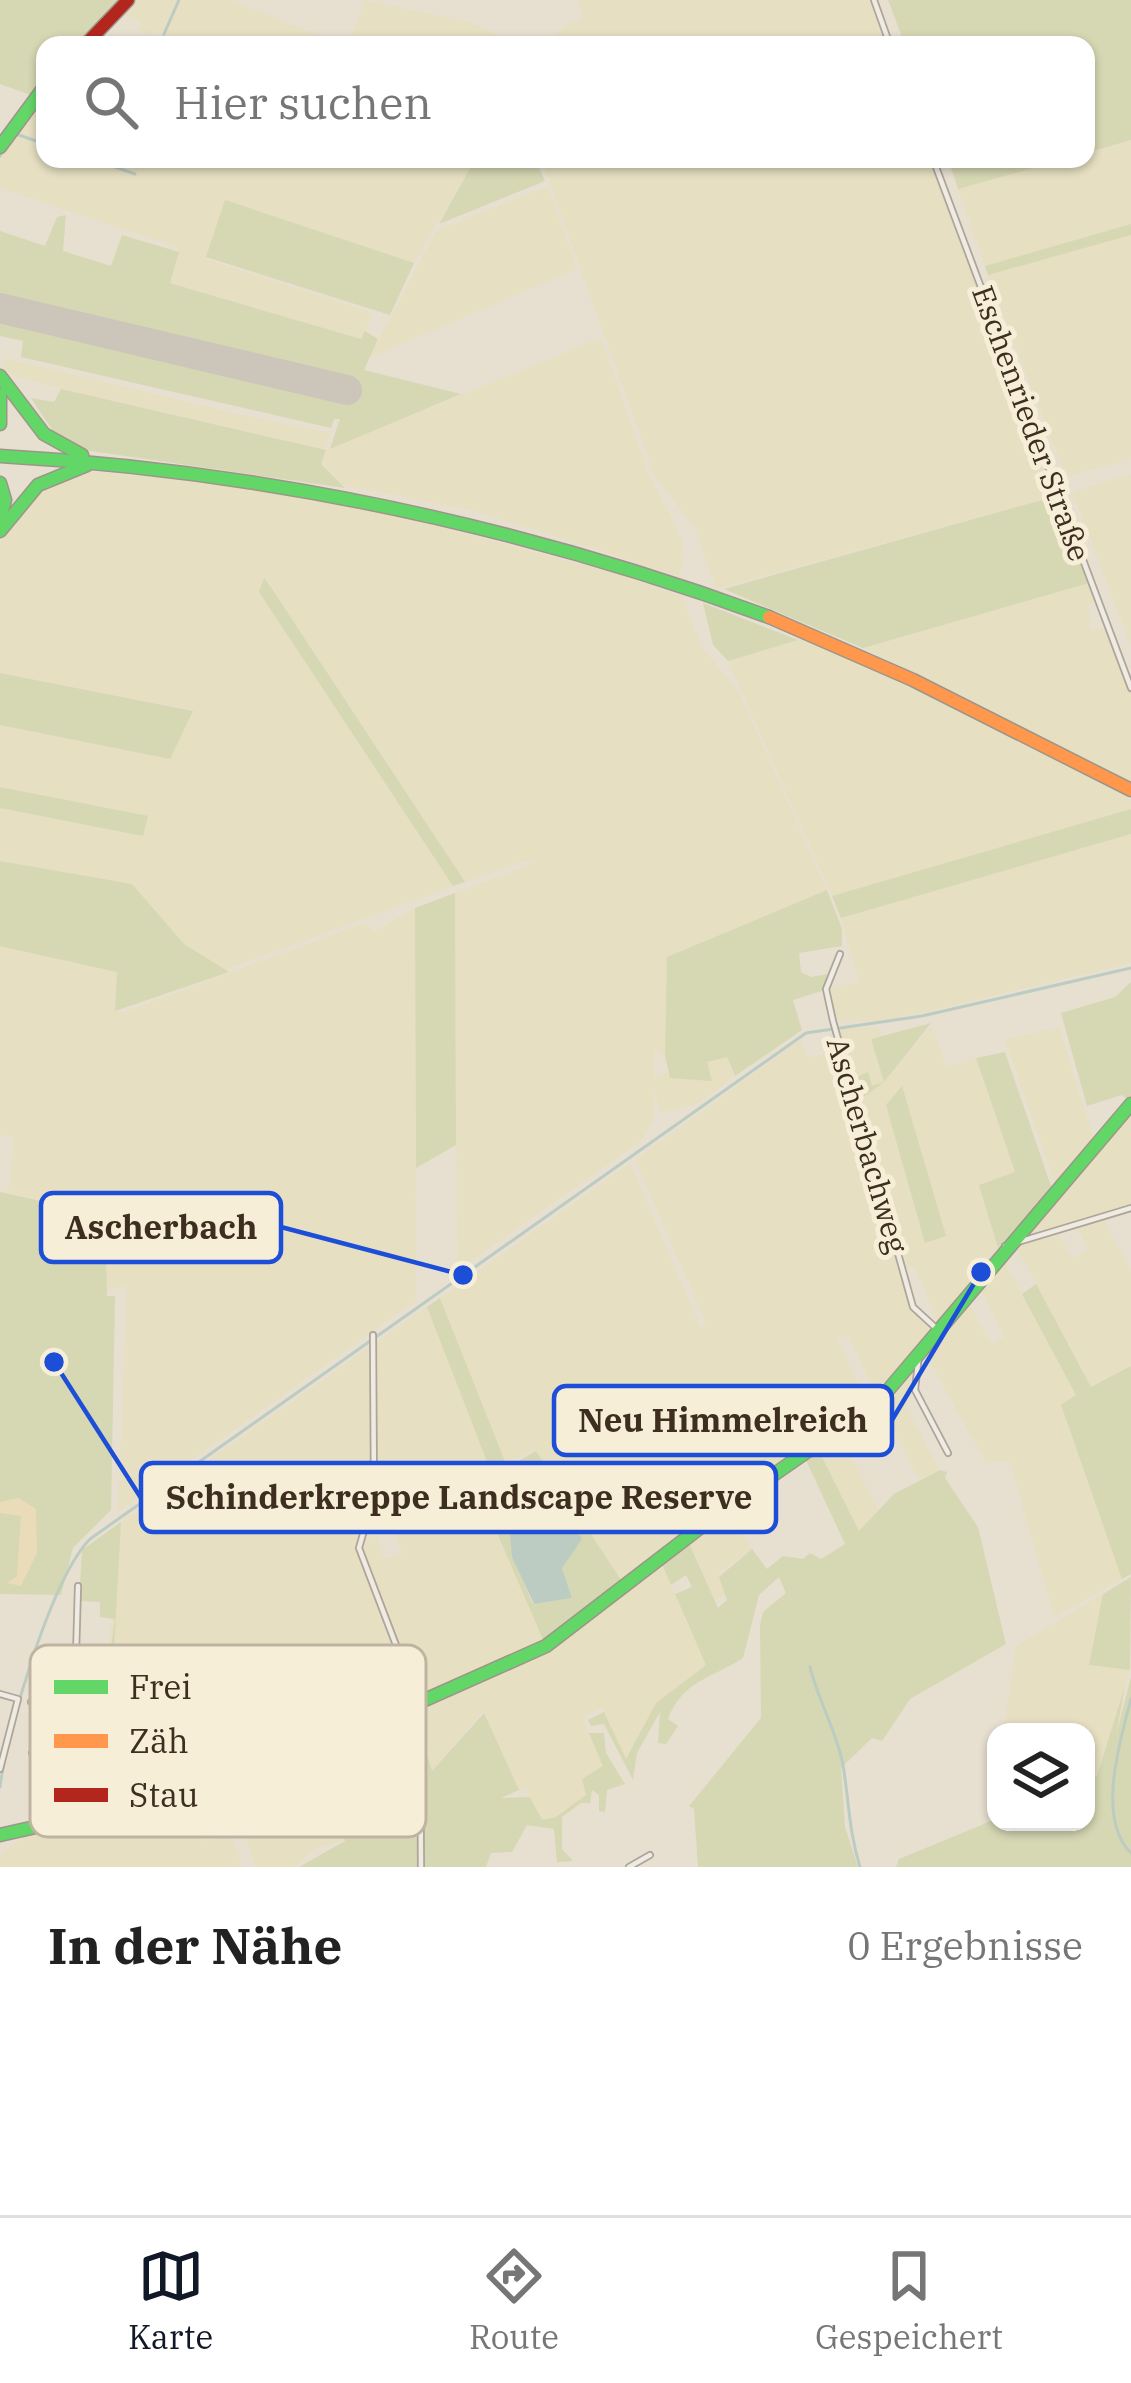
<!DOCTYPE html>
<html lang="de">
<meta charset="utf-8">
<style>
:root{--surface:#fff;--page:#f2f2f2;--text:#222;--muted:#767676;--line:#e0e0e0;--accent:#111827}
body{margin:0;font-family:"IBM Plex Serif",serif;background:var(--page);color:var(--text)}
.controls{position:absolute;right:36px;bottom:36px;display:grid;overflow:hidden;border-radius:24px;box-shadow:0 3px 9px #0004}
.controls button{width:108px;height:108px;display:grid;place-items:center;padding:0;border:0;border-bottom:3px solid var(--line);background:var(--surface);color:var(--text);font:60px sans-serif}
.list{margin:0;padding:0;list-style:none}
h2{display:flex;justify-content:space-between;align-items:center;height:156px;margin:0;padding:0 48px;font-size:51px}
h2 small{font-size:39px;font-weight:400;color:var(--muted)}
.icon{flex:none;width:66px;height:66px;fill:none;stroke:currentColor;stroke-width:2;stroke-linecap:round;stroke-linejoin:round}
.map{position:relative;flex:none;width:1131px;height:1867px;overflow:hidden}
.search{position:absolute;background:var(--surface);box-shadow:0 3px 9px #0004;left:36px;right:36px;top:36px;height:132px;display:flex;align-items:center;gap:30px;box-sizing:border-box;padding:0 42px;border-radius:24px;color:var(--muted);font-size:45px}
.sheet{height:348px;background:var(--surface)}
nav{display:flex;justify-content:space-around;align-items:center;box-sizing:border-box;height:168px;border-top:3px solid var(--line);background:var(--surface);font-size:33px;color:var(--muted)}
nav a{display:grid;justify-items:center;gap:6px}
nav .on{color:var(--accent)}
.map>svg:first-child{display:block}
.farmland{fill:#e6dfc2}
.green{fill:#d6d7b3;fill-rule:evenodd}
.sand{fill:#eadcb9}
.water{fill:#bcccc2}
.lines{fill:none;stroke-linecap:round;stroke-linejoin:round}
.stream{stroke:#bcccc2;stroke-width:3}
.runway{stroke:#cbc5ba;stroke-width:30}
.street-casing{stroke:#ada599;stroke-width:8}
.fast-casing{stroke:#9c958a;stroke-width:15}
.slow-casing{stroke:#9c958a;stroke-width:15}
.jam-casing{stroke:#9c958a;stroke-width:15}
.street{stroke:#efebe3;stroke-width:4.5}
.fast{stroke:#63d668;stroke-width:12}
.slow{stroke:#ff974d;stroke-width:12}
.jam{stroke:#b3261e;stroke-width:12}
.labels{text-anchor:middle;dominant-baseline:central;stroke-width:10;stroke-linejoin:round;paint-order:stroke}
.street-label{font-size:30px;fill:#3d2e20;stroke:#f7eed8}
.key{fill:#f7eed8;stroke:#bfb4a1;stroke-width:3}
.key-label{font-size:33px;fill:#3d2e20}
.leader{fill:none;stroke:#1d4ed8;stroke-width:4.5}
.callout-dot{fill:#1d4ed8;stroke:#f7eed8;stroke-width:4.5}
.callout{fill:#f7eed8;stroke:#1d4ed8;stroke-width:4.5}
.callout-label{font-size:33px;text-anchor:middle;font-weight:bold;fill:#3d2e20}
</style>
<div class="map">
<svg width="1131" height="1867" viewBox="0 0 1131 1867">
<rect width="100%" height="100%" fill="#e7e0d1"/>
<g class="farmland">
<path d="M131 0H231L343 45H161L166 33 156 29 152 36 138 30 141 22 119 13Z"/>
<path d="M365 0 472 23 515 45H348Z"/>
<path d="M578 0H869L886 45H545L568 24 583 19Z"/>
<path d="M41 98 45 100V159H475L414 263 225 201 206 259 373 313 361 339 169 282 179 248 0 188V159Z"/>
<path d="M1131 140V224L985 266 958 189 1065 159H1086V153Z"/>
<path d="M541 159H929L1056 496 716 589 696 530 654 475Z"/>
<path d="M548 186 577 269 369 358 436 231Z"/>
<path d="M1131 235V459L1066 477 988 275Z"/>
<path d="M601 338 649 474 680 534 684 557 679 576 474 511 343 485 321 464 326 450Z"/>
<path d="M5 358 238 414 331 433 323 449 61 389 15 376 3 368Z"/>
<path d="M86 471 247 486 360 506 622 575 682 597 702 647 739 692 827 890 667 957 665 1056 654 1050V1077L664 1073 712 1080 707 1062 727 1056 734 1077 697 1104 660 1113 654 1088V1121L641 1141 457 1271 455 893 537 862 524 861 465 882 272 589 259 593 453 886 225 970 184 944 132 884 0 861V808L142 835 147 816 0 787V725L170 759 192 710 0 673V543L41 493Z"/>
<path d="M1131 474V646L1072 492Z"/>
<path d="M1089 583 1096 602 1089 605 1090 630 1107 629 1131 692V782L863 648Z"/>
<path d="M804 638 937 696 1091 774 1131 799V809L832 896 728 661Z"/>
<path d="M1131 834V963L926 1012 876 1021H833L828 988 859 982 841 918Z"/>
<path d="M415 908 416 1301 118 1512 127 1286 106 1291V1214L8 1193 14 1137 0 1135V946L117 972 115 1010 124 1012 364 923 374 932Z"/>
<path d="M932 1026 946 1067 976 1058 1015 1173 980 1185 998 1248 979 1272 974 1259 978 1274 938 1323 915 1266 904 1268 858 1101 879 1085 872 1086 867 1073 852 1079 836 1029 877 1027 882 1036 871 1038 884 1081Z"/>
<path d="M1059 1027 1094 1140 1055 1184 1005 1040Z"/>
<path d="M800 1040 808 1058 838 1050 911 1306 933 1330 877 1397 848 1336 837 1340 868 1404 621 1580 534 1449 506 1464 440 1298 630 1163 701 1328 706 1323 635 1160Z"/>
<path d="M1131 1107V1205L1009 1244Z"/>
<path d="M1103 1218 1131 1272V1366L1092 1388 1016 1246 1059 1235 1072 1258 1088 1250 1077 1228Z"/>
<path d="M1001 1255 1077 1396 1061 1406 1122 1579 1054 1617 1010 1462 986 1463 924 1351 966 1299 991 1344 1004 1337 978 1283Z"/>
<path d="M427 1307 491 1472 376 1531 375 1343Z"/>
<path d="M371 1346 370 1506 357 1550 412 1704 229 1782 157 1794 108 1662 121 1522Z"/>
<path d="M915 1363 906 1408 940 1470 919 1479 879 1403Z"/>
<path d="M839 1432 879 1512 859 1531 817 1447Z"/>
<path d="M499 1472 512 1503 490 1515 544 1642 518 1659 421 1698 364 1559 363 1540 376 1535 385 1559 402 1553 393 1527Z"/>
<path d="M727 1508 752 1549 718 1573 726 1595 714 1600 687 1539Z"/>
<path d="M660 1559 706 1665 656 1703 625 1760 602 1708 583 1717 603 1766 587 1795 556 1817 542 1820 526 1789 519 1790 483 1711 431 1772 423 1712 428 1706 550 1645Z"/>
<path d="M1103 1594 1089 1665 1130 1670 1097 1777 1086 1776V1732H1003L1016 1646Z"/>
<path d="M410 1714 415 1716 414 1826 359 1834 354 1821 340 1826 345 1840 314 1849 296 1867H256L228 1788Z"/>
<path d="M189 1795 205 1842 230 1834 242 1867H0V1854L36 1829Z"/>
</g>
<g class="green">
<path d="M0 0H123L81 45H45V83L33 96 0 84Z"/>
<path d="M888 0H1131V140L1086 153V45H905Z"/>
<path d="M475 159H535L545 181 439 224Z"/>
<path d="M948 159H1065L958 189Z"/>
<path d="M225 200 414 263 390 315 206 257Z"/>
<path d="M66 215 63 251 111 266 122 235 179 252 170 283 361 339 365 331 378 339 364 370 461 394 330 449 340 419H334L331 428 21 357 23 341 0 336V231L45 246 57 217Z"/>
<path d="M1131 224V235L988 275 985 266Z"/>
<path d="M61 389 326 450 321 464 345 488 77 449 59 440 31 398 54 402Z"/>
<path d="M1056 496 1089 583 863 648 724 589Z"/>
<path d="M264 578 272 589 465 882 453 886 259 592Z"/>
<path d="M703 603 798 640 728 661 713 645Z"/>
<path d="M0 673 193 711 170 759 0 725Z"/>
<path d="M0 787 148 816 143 836 0 808Z"/>
<path d="M1131 809V834L841 918 832 896Z"/>
<path d="M0 861 132 884 184 944 229 972 115 1011 117 972 0 946Z"/>
<path d="M827 890 842 929V946L799 953 801 972 811 977 828 974 825 990 793 1000 802 1030 735 1076 727 1057 707 1062 712 1081 670 1078 665 1056 667 957Z"/>
<path d="M455 893 456 1145 416 1168 415 908Z"/>
<path d="M1131 982V1102L1122 1095 1087 1106 1061 1013 1115 997Z"/>
<path d="M931 1023 884 1082 858 1101 852 1079 868 1072 872 1086 884 1082 871 1039Z"/>
<path d="M1005 1052 1052 1189 998 1248 979 1185 1015 1172 976 1058Z"/>
<path d="M902 1086 946 1236 925 1243 886 1105Z"/>
<path d="M0 1192 105 1215 107 1296H115L111 1510 73 1548 61 1595 0 1594Z"/>
<path d="M1036 1284 1091 1387 1131 1366V1574L1122 1579 1061 1405 1076 1395 1022 1294Z"/>
<path d="M440 1298 506 1464 491 1472 427 1307Z"/>
<path d="M817 1447 859 1531 894 1494 940 1470 947 1472 945 1478 978 1527 1006 1644 910 1699 882 1741 872 1738 841 1768 845 1827 858 1867H698L694 1809 689 1806 761 1718 760 1625 763 1612 786 1593 779 1577 759 1595 743 1658C711 1679 683 1680 668 1719L678 1726 666 1744 658 1743 660 1712 637 1753 633 1780 604 1724 591 1726 588 1720 604 1712 626 1759 656 1703 706 1665 675 1594 692 1587 686 1575 671 1585 660 1559 687 1539 718 1608 727 1600 719 1577 752 1549 767 1569 783 1556 803 1559 810 1553 821 1559 845 1544 804 1456Z"/>
<path d="M536 1451 621 1580 544 1642 489 1514 512 1502 499 1472ZM517 1506 568 1554 562 1569 572 1598 533 1604C519 1571 501 1541 517 1506Z"/>
<path d="M121 1522 114 1648H111L115 1619 100 1617V1602L79 1601 82 1550Z"/>
<path d="M1131 1577 1130 1670 1089 1665 1103 1594Z"/>
<path d="M1131 1677V1867H896L899 1859 996 1819 1086 1822V1776H1097L1125 1686 1116 1735Z"/>
<path d="M484 1713 519 1790 501 1798 530 1797 542 1820 556 1817 586 1795 582 1779 603 1766 589 1733H604L606 1753 625 1784 607 1790 605 1812 599 1811V1795L592 1790 590 1803H581L562 1817V1849L573 1861 557 1862 554 1829 527 1825 512 1852 491 1853 486 1867H423L425 1747 432 1771Z"/>
<path d="M415 1726 420 1827 413 1830H420V1867H299L345 1841 341 1827 355 1823 360 1835 413 1826Z"/>
</g>
<path class="sand" d="M19 1498 36 1509 37 1553 21 1586 7 1583 17 1576 21 1516 0 1513V1502Z"/>
<path class="water" d="M533 1489 557 1502 582 1539 562 1568 572 1598 534 1604 512 1557 509 1523 519 1492Z"/>
<g class="lines">
<g class="stream">
<path d="M164 34 179 0"/>
<path d="M159 45 163 37"/>
<path d="M13 133 45 144"/>
<path d="M0 156 5 146"/>
<path d="M92 159 135 174"/>
<path d="M810 1667C818 1700 837 1732 843 1765 849 1801 849 1832 860 1867"/>
<path d="M1131 1699C1120 1741 1096 1819 1131 1853"/>
<path d="M0 1787C7 1730 51 1579 90 1539L806 1033 922 1016 1131 968"/>
</g>
<path class="runway" d="M0 308 347 390"/>
<defs>
<g id="street">
<path d="M874 0 890 45"/>
<path d="M933 159 1131 688"/>
<path d="M840 954 826 989 833 1021 913 1307 937 1329"/>
<path d="M1005 1246 1131 1208"/>
<path d="M373 1335 374 1495 359 1548 420 1708 421 1867"/>
<path d="M919 1354 915 1390 948 1453"/>
<path d="M78 1586 76 1655 122 1805"/>
<path d="M79 1654 97 1652"/>
<path d="M57 1655 76 1656"/>
<path d="M0 1694 18 1699 0 1769"/>
<path d="M31 1702 91 1704"/>
<path d="M32 1753 51 1822"/>
<path d="M629 1867 650 1855"/>
</g>
<g id="fast">
<path d="M0 147 45 86"/>
<path d="M0 376 44 434 82 455"/>
<path d="M0 394V424"/>
<path d="M0 456C266 471 519 525 769 617"/>
<path d="M0 483 5 500 0 519"/>
<path d="M0 531 38 485 87 465"/>
<path d="M0 1835 245 1780 546 1646 723 1510 878 1402 1131 1104"/>
</g>
<path id="slow" d="M769 617 913 680 1131 790"/>
<path id="jam" d="M85 45 128 0"/>
</defs>
<use href="#street" class="street-casing"/>
<use href="#fast" class="fast-casing"/>
<use href="#slow" class="slow-casing"/>
<use href="#jam" class="jam-casing"/>
<use href="#street" class="street"/>
<use href="#fast" class="fast"/>
<use href="#slow" class="slow"/>
<use href="#jam" class="jam"/>
</g>
<g class="labels">
<g class="street-label">
<text transform="translate(1032 423) rotate(70)">Eschenrieder Straße</text>
<text transform="translate(868 1145) rotate(74)">Ascherbachweg</text>
</g>
</g>
<rect x="30" y="1645" width="396" height="192" rx="18" class="key"/>
<rect x="54" y="1680" width="54" height="14" fill="#63d668"/>
<rect x="54" y="1734" width="54" height="14" fill="#ff974d"/>
<rect x="54" y="1788" width="54" height="14" fill="#b3261e"/>
<g class="key-label">
<text x="129" y="1699">Frei</text>
<text x="129" y="1753">Zäh</text>
<text x="129" y="1807">Stau</text>
</g>
<path class="leader" d="M463 1275L281 1227M981 1272L892 1420M54 1362L141 1498"/>
<g class="callout-dot">
<circle cx="463" cy="1275" r="12"/>
<circle cx="981" cy="1272" r="12"/>
<circle cx="54" cy="1362" r="12"/>
</g>
<g class="callout">
<rect x="41" y="1193" width="240" height="69" rx="12"/>
<rect x="554" y="1386" width="338" height="69" rx="12"/>
<rect x="141" y="1463" width="635" height="69" rx="12"/>
</g>
<g class="callout-label">
<text x="161" y="1239">Ascherbach</text>
<text x="723" y="1432">Neu Himmelreich</text>
<text x="459" y="1509">Schinderkreppe Landscape Reserve</text>
</g>
</svg>
<div class="controls">
<button><svg class="icon" aria-label="layers" viewBox="0 0 24 24"><path d="M12 4l9 5-9 5-9-5zM3 14l9 5 9-5"/></svg></button>
</div>
<div class="search"><svg class="icon" aria-label="search" viewBox="0 0 24 24"><circle cx="10" cy="10" r="6"/><path d="M15 15l6 6"/></svg>Hier suchen</div>
</div>
<section class="sheet">
<h2>In der Nähe<small>0 Ergebnisse</small></h2>
<ul class="list">
</ul>
</section>
<nav>
<a class="on"><svg class="icon" aria-label="map" viewBox="0 0 24 24"><path d="M3 6l6-2 6 2 6-2v14l-6 2-6-2-6 2zM9 4v14M15 6v14"/></svg>Karte</a>
<a><svg class="icon" aria-label="directions" viewBox="0 0 24 24"><path d="M12 3l9 9-9 9-9-9zM9 14v-3h6M13 9l2 2-2 2"/></svg>Route</a>
<a><svg class="icon" aria-label="saved" viewBox="0 0 24 24"><path d="M7 4h10v16l-5-4-5 4z"/></svg>Gespeichert</a>
</nav>
